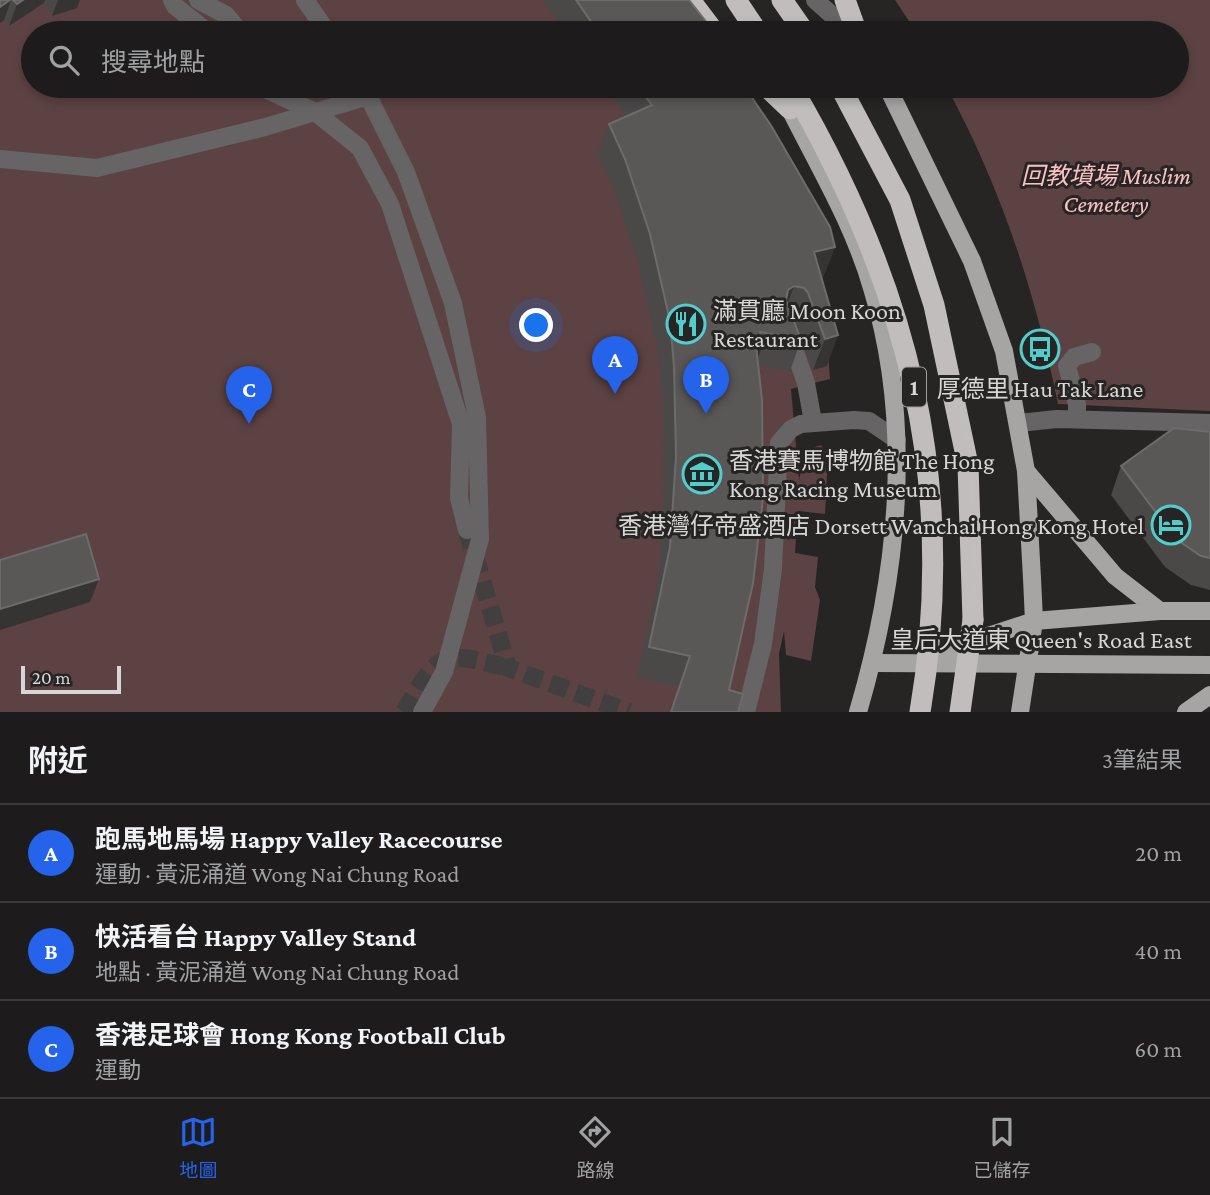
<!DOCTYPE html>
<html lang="zh-TW">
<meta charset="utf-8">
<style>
:root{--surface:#1d1b1b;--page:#2a2828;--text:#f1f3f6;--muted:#a0a1a3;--line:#3b393a;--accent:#2563eb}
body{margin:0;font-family:"Crimson Pro","Noto Sans TC",serif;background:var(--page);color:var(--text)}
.scale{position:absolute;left:21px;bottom:18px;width:100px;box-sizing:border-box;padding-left:7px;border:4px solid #d7d5d5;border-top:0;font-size:19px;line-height:24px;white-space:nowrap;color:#d7d5d5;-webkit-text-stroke:5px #272424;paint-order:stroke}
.you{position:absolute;left:537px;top:326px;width:24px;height:24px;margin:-18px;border:5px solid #fff;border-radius:50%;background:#1a73e8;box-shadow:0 0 0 10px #1a73e833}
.badge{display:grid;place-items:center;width:46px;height:46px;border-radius:50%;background:var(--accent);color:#fff;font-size:23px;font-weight:700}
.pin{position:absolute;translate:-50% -58px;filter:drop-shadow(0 2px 4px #0008)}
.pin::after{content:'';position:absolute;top:37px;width:24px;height:21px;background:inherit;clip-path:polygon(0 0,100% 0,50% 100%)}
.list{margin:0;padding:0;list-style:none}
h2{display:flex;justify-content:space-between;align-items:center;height:91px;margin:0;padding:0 28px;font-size:30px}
h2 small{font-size:23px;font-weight:400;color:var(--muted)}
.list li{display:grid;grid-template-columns:46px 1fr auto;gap:21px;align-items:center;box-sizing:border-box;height:98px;padding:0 28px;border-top:2px solid var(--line)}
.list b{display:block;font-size:26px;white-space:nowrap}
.list p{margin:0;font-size:23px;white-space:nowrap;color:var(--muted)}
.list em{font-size:23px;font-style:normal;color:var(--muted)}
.icon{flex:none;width:38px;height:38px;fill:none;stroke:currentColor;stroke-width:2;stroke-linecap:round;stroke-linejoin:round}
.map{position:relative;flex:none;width:1210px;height:712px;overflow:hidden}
.search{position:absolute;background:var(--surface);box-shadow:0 4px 10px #0003;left:21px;right:21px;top:21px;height:77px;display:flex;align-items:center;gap:18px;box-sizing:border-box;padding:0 24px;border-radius:38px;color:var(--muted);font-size:26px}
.sheet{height:385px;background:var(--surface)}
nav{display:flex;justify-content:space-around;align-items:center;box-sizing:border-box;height:98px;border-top:2px solid var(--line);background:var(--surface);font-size:19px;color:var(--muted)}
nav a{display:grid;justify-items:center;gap:4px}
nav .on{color:var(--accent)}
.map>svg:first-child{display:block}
.green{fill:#5c4243}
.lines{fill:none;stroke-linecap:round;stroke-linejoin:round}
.minor-tunnel{stroke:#413f3f;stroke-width:18;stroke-dasharray:18 9;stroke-linecap:butt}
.minor{stroke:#666464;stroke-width:18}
.major{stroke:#a7a4a4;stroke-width:18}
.highway{stroke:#c1bdbd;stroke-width:21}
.tram{stroke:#c0bebe;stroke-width:2}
.highway-bridge{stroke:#c1bdbd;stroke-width:21}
.wall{fill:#4b4848}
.shaded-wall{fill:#363333}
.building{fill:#5a5757;stroke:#6d6b6b;stroke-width:2}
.labels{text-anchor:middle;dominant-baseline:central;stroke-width:6;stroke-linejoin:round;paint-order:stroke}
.shield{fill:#272424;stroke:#a2a0a0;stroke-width:2}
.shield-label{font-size:23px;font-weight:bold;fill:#d7d5d5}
.park-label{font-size:24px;font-style:italic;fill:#fbc0c2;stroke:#272424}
.poi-label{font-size:24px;fill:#d7d5d5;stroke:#272424;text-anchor:start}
.street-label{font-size:24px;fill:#d7d5d5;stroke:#272424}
</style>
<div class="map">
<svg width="1210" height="712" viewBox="0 0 1210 712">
<rect width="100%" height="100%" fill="#272424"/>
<g class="green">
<path d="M0 0H647L672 33H33V86H711L819 258 823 277 830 379 791 389 799 480C803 466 803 449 821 445L828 455 825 514 798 511 795 553 818 557 815 587 820 600 811 661 786 655 784 631 779 654 781 712H0Z"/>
<path d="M895 0H1210V411L1058 404C1035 291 1001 187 946 86H1177V33H917Z"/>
</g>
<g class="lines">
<g class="minor-tunnel">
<path d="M467 530 508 668 629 712"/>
<path d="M404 712C439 652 441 650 508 668"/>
</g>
<g class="minor">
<path d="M172 0 175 6 209 33"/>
<path d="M198 0 226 15 241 33"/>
<path d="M305 0 328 33"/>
<path d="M815 0 852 33"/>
<path d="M259 86 315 112 360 148 390 204 461 424 459 498 467 530"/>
<path d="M363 86 406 172 453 303 477 417 480 539 444 672 422 712"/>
<path d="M0 159 97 168 265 127 369 96"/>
<path d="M788 332 806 383 813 422"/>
<path d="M1077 419V404L1067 366 1074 357 1092 352"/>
<path d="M1019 423 1057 419 1210 423"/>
<path d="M746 712 763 644 773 569 779 443 791 429 801 424 854 420 869 421 897 440"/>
</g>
<g class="major">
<path d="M887 86 972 261 1004 351 1026 471 1032 578 1034 621 1020 712"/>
<path d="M790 109C819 167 854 225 872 288 914 425 898 576 858 712"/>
<path d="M1026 471 1115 576 1160 611"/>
<path d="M932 660 973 641 1034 621 1160 611H1210"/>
<path d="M872 663 1210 665"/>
<path d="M1186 712 1210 695"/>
</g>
<g class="highway">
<path d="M690 0 715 33"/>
<path d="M736 0 758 33"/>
<path d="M782 0 805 33"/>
<path d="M845 0 857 33"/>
<path d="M766 86 790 109"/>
<path d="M840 86 900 200 934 305 968 465 973 620"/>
</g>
<g class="tram">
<path d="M788 0 810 33"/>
<path d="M842 86C961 293 995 475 964 712"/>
</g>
<g class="highway-bridge">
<path d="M791 86C907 284 959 482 920 712"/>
<path d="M960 712 973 620"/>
</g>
</g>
<g class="wall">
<path d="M0 0H80L77 8 52 16 44 3 9 26 4 20 0 23Z"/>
<path d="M542 0H689L715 33H566Z"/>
<path d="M604 86H744L835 247 823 277 821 278 827 366 813 370 796 324 793 320 801 340 790 371 758 365 763 498 679 687 637 677 659 577 664 488 663 397 658 352 639 265 614 190 597 154 609 124 626 116Z"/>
<path d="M1210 432V590L1191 585 1165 567 1111 495 1121 466Z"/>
</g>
<g class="shaded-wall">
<path d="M10 0H11L4 20 0 23V7Z"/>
<path d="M23 0H45L44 3 9 26 17 4Z"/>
<path d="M58 0H80L77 8 52 16Z"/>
<path d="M835 247 823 277 802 283 814 252Z"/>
<path d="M794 286 783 317 788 290Z"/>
<path d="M838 335 827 366 813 370 825 339Z"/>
<path d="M763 344 752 375 756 345Z"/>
<path d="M99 579 90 602 0 630V609Z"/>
</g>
<g class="building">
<path d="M0 0H10L0 7Z"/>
<path d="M13 0H23L17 4Z"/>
<path d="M576 0H689L715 33H599Z"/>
<path d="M637 86H744L772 127 830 227 835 247 814 252 838 335 825 339 808 293 804 288 794 286 788 290 786 300 801 340 760 332 763 344 756 345 762 400 763 498 753 583 729 690 743 694 738 712H671L690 656 649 647 670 547 676 457 674 366 670 321 650 234 625 159 609 124 652 105Z"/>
<path d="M1174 428 1210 432V558L1201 556 1176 539 1121 466Z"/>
<path d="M86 534 99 579 0 609V560Z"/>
</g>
<defs>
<symbol id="restaurant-ring" viewBox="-11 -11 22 22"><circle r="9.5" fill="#272424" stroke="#52cdce" stroke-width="1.5"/><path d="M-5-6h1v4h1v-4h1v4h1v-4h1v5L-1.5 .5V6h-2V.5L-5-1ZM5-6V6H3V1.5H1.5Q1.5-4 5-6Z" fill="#52cdce"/></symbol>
<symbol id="bus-ring" viewBox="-11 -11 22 22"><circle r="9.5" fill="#272424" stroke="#52cdce" stroke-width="1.5"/><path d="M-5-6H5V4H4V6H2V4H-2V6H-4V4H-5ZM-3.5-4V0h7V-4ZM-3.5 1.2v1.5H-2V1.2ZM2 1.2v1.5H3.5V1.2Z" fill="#52cdce"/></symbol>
<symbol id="museum-ring" viewBox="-11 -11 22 22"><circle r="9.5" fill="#272424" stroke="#52cdce" stroke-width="1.5"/><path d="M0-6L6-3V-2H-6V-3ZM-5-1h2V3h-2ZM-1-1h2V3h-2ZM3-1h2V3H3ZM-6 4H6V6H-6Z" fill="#52cdce"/></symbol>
<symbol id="hotel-ring" viewBox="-11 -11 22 22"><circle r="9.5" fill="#272424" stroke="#52cdce" stroke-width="1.5"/><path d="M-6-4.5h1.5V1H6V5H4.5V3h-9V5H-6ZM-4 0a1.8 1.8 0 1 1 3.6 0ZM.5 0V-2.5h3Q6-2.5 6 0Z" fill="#52cdce"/></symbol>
</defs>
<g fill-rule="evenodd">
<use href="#restaurant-ring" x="664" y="302" width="44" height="44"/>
<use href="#bus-ring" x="1018" y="327" width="44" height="44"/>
<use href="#museum-ring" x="680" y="452" width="44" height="44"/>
<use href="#hotel-ring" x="1149" y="503" width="44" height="44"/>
</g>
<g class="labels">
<rect class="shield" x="902" y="367.5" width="24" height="39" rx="5"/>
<g class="shield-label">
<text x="914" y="387">1</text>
</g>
<g class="park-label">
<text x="1106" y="175">回教墳場 Muslim<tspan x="1106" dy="28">Cemetery</tspan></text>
</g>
<g class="poi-label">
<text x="713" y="310">滿貫廳 Moon Koon<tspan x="713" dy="28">Restaurant</tspan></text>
<text x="1040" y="388" text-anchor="middle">厚德里 Hau Tak Lane</text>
<text x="729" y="460">香港賽馬博物館 The Hong<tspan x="729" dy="28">Kong Racing Museum</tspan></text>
<text x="1144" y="525" text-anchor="end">香港灣仔帝盛酒店 Dorsett Wanchai Hong Kong Hotel</text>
</g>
<g class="street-label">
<text x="1041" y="639">皇后大道東 Queen's Road East</text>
</g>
</g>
</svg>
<div class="scale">20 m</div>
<div class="you"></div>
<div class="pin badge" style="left:615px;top:394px">A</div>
<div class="pin badge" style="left:706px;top:414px">B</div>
<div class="pin badge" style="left:249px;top:424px">C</div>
<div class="search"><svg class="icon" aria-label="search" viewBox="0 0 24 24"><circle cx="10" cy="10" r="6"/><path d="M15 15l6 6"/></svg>搜尋地點</div>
</div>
<section class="sheet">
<h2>附近<small>3筆結果</small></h2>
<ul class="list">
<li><span class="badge">A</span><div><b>跑馬地馬場 Happy Valley Racecourse</b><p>運動 · 黃泥涌道 Wong Nai Chung Road</p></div><em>20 m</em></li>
<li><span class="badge">B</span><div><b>快活看台 Happy Valley Stand</b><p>地點 · 黃泥涌道 Wong Nai Chung Road</p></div><em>40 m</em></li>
<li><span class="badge">C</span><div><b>香港足球會 Hong Kong Football Club</b><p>運動</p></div><em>60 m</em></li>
</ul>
</section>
<nav>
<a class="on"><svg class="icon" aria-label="map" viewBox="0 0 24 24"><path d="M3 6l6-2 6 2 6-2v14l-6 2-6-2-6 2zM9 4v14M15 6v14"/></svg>地圖</a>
<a><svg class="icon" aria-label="directions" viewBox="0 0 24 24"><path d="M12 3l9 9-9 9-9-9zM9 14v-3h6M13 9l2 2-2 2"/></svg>路線</a>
<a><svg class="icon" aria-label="saved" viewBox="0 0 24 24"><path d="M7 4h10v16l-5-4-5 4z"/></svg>已儲存</a>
</nav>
